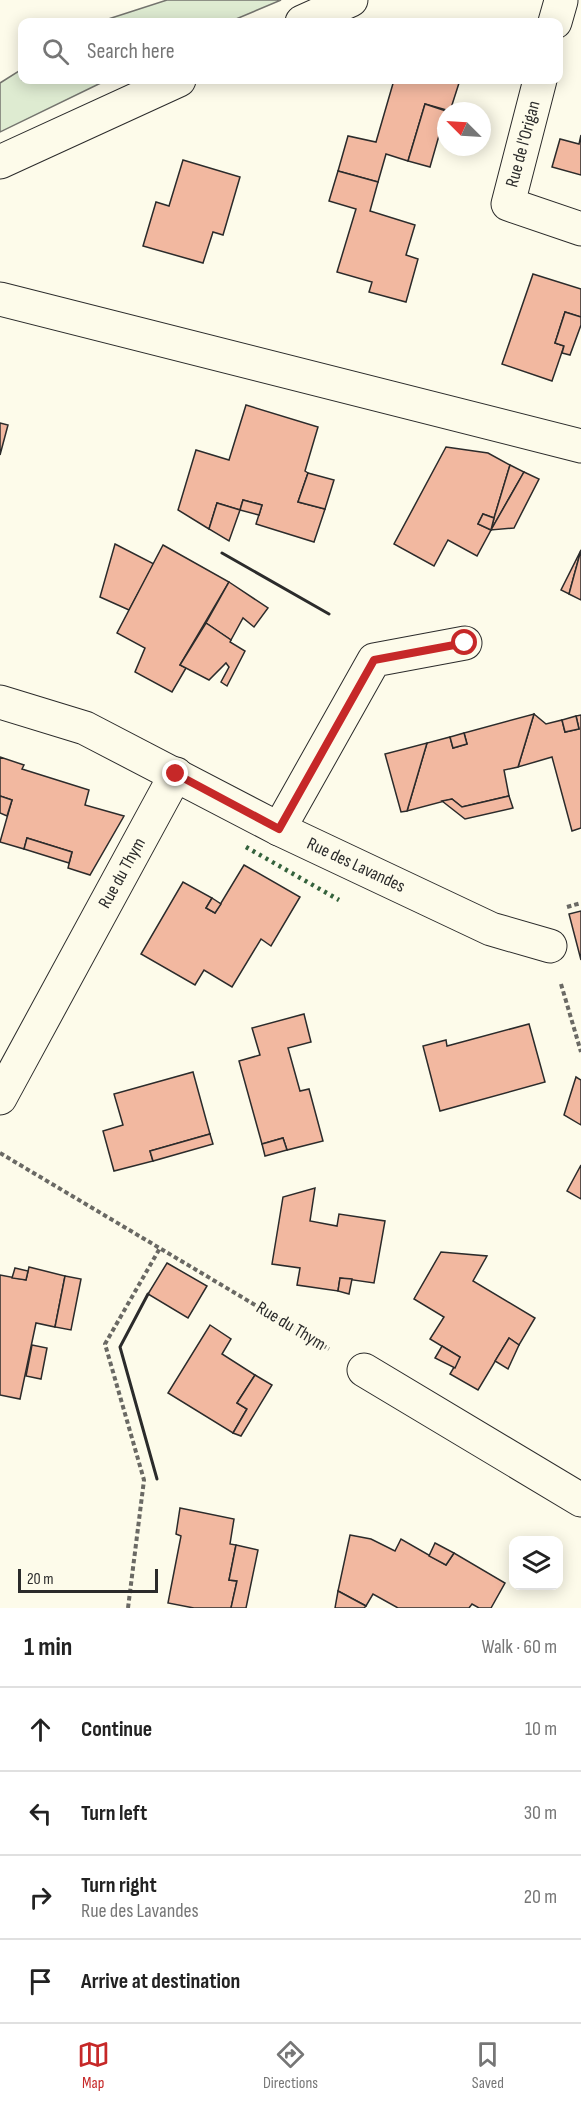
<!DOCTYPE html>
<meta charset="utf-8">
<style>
:root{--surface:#fff;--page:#f2f2f2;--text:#222;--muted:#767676;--line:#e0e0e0;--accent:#c62828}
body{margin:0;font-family:"Sofia Sans Condensed",sans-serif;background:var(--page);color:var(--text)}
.controls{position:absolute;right:18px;bottom:18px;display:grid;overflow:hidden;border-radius:12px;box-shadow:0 3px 15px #0003}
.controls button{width:54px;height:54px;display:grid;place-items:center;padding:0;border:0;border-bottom:2px solid var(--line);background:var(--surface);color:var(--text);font:30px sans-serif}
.compass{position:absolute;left:437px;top:102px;width:54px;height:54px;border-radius:50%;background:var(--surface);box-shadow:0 3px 15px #0003;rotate:294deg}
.scale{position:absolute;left:18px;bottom:15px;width:140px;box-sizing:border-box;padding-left:6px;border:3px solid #2b2b2b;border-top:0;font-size:16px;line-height:21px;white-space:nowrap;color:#2b2b2b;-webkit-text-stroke:4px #fdfbea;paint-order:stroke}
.stop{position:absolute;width:18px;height:18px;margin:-14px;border:4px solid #c62828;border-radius:50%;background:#fff}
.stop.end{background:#c62828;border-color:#fff;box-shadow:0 2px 6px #0008}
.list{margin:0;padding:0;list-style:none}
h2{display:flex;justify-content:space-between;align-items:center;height:78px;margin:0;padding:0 24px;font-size:26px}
h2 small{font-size:20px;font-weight:400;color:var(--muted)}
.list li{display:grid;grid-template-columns:39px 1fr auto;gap:18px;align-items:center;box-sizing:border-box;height:84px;padding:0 24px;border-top:2px solid var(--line)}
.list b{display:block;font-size:22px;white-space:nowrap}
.list p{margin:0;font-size:20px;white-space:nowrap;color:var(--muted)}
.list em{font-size:20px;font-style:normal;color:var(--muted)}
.icon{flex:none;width:33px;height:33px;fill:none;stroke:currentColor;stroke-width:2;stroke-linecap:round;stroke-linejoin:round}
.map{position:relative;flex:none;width:581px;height:1608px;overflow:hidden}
.search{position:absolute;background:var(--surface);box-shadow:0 3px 15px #0003;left:18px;right:18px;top:18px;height:66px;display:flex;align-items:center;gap:15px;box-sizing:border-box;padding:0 21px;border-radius:12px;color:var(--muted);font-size:22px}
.sheet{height:414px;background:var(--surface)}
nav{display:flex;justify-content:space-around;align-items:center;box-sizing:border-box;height:84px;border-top:2px solid var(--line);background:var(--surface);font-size:16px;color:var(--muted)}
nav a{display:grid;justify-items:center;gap:3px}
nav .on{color:var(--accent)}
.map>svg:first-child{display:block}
.green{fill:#deebd1;stroke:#74746e;stroke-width:1.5}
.building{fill:#f2b8a0;stroke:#2b2b2b;stroke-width:1.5}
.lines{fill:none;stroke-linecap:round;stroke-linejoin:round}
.minor-casing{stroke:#2b2b2b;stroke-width:35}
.path{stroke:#6a6964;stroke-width:4;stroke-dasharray:4.5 3;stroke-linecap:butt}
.minor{stroke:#fdfbea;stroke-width:33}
.hedge{stroke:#34623c;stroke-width:4.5;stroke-dasharray:3 4.5;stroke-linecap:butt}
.wall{stroke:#2b2b2b;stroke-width:3}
.route{stroke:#c62828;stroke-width:8}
.labels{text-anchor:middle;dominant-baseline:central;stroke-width:4.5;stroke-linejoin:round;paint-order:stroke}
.street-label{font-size:18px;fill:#2b2b2b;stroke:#fdfbea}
</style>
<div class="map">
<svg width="581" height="1608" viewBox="0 0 581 1608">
<rect width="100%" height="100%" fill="#fdfbea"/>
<g class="green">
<path d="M167 0H281L229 22H99Z"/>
<path d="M22 69V80H107L0 132V83Z"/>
</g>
<g class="building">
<path d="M394 80H460L450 111 425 104 408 161 386 154 378 182 338 171 348 136 376 142Z"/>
<path d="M425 104 446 111 430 167 408 161Z"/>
<path d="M581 135V175L552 167 560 139 579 144Z"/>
<path d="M183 160 240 177 223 235 213 232 203 263 143 246 156 202 169 206Z"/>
<path d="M338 171 378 182 370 211 415 225 406 255 418 259 406 302 369 292 372 282 337 272 356 209 329 201Z"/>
<path d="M533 274 581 289V317L565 312 555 343 564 346 552 381 502 364Z"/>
<path d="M565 312 581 317V325L570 355 562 353 564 346 555 343Z"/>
<path d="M246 405 318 427 305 471 308 473 298 502 325 509 314 542 256 524 262 505 243 500 240 510 217 503 209 529 178 510 196 450 229 460Z"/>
<path d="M0 423 8 425 0 455Z"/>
<path d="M446 447 488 453 510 465 494 518 483 514 478 524 491 530 477 556 448 540 434 566 394 544Z"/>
<path d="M510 465 524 472 491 530 494 518Z"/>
<path d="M524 472 539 479 514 528 491 530Z"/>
<path d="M308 473 334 480 325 509 298 502Z"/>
<path d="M243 500 262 505 259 515 240 510Z"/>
<path d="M217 503 240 510 229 541 209 529Z"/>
<path d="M483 514 494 518 491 530 478 524Z"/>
<path d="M115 544 154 564 129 610 100 597Z"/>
<path d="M163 545 229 582 180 665 186 668 172 692 135 672 145 648 117 633Z"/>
<path d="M581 550 569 594 561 590Z"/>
<path d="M581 550V600L569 594Z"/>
<path d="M229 582 268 608 254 627 243 618 231 640 206 623Z"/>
<path d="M206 623 231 640 230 642 245 651 227 686 221 682 229 667 226 663 209 680 180 665Z"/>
<path d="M534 714 546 724 562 720 565 732 579 729 576 716 581 715V828L572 831 552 757 518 767Z"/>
<path d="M534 714 518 767 504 770 509 796 462 807 452 799 407 811 427 743 450 737 453 748 467 744 464 733Z"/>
<path d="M576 716 579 729 565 732 562 720Z"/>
<path d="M464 733 467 744 453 748 450 737Z"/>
<path d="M427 743 407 811 401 812 385 754Z"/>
<path d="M0 757 24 765 22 769 89 790 85 805 124 816 90 875 68 868 72 852 27 838 24 849 0 842 12 800 0 796Z"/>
<path d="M0 796 12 800 7 816 0 813Z"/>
<path d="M509 796 513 808 465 819 442 801 452 799 462 807Z"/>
<path d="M27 838 72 852 69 863 24 849Z"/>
<path d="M244 865 300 897 271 946 261 939 232 987 204 970 195 985 141 954 183 882 212 898 206 908 215 913Z"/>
<path d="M212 898 221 904 215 913 206 908Z"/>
<path d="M581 911V960L569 914Z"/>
<path d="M304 1014 311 1042 288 1048 300 1091 309 1089 323 1141 287 1150 283 1138 262 1144 239 1061 260 1055 252 1028Z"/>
<path d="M529 1024 545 1082 440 1111 423 1046 446 1040 447 1046Z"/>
<path d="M193 1072 210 1134 150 1151 153 1161 114 1171 103 1131 123 1125 114 1094Z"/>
<path d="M576 1077 581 1080V1125L564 1115Z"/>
<path d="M210 1134 213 1144 153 1161 150 1151Z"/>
<path d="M283 1138 287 1150 265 1156 262 1144Z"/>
<path d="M581 1165V1199L567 1191Z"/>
<path d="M315 1188 310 1221 337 1226 339 1214 385 1221 374 1283 340 1278 338 1291 297 1285 300 1268 272 1264 283 1197Z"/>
<path d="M441 1252 487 1256 473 1281 535 1318 519 1345 509 1338 478 1390 450 1374 460 1357 430 1339 444 1317 414 1299Z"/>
<path d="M167 1263 207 1286 188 1318 148 1294Z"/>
<path d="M29 1267 65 1276 55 1327 36 1323 20 1399 0 1395V1275L26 1280Z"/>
<path d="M15 1268 28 1271 26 1280 12 1278Z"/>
<path d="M65 1276 81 1279 71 1330 55 1327Z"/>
<path d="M340 1278 352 1279 349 1294 338 1291Z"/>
<path d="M210 1325 231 1339 222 1354 255 1375 237 1403 247 1409 233 1433 168 1393Z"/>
<path d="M509 1338 519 1345 508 1369 495 1361Z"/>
<path d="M32 1345 47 1348 41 1379 26 1376Z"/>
<path d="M442 1346 460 1357 455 1368 435 1358Z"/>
<path d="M255 1375 272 1385 241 1436 233 1433 247 1409 237 1403Z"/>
<path d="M180 1508 234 1519 230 1544 236 1545 229 1580 237 1581 231 1608H194L168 1603 181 1536 176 1534Z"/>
<path d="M350 1535 371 1539 395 1551 401 1539 446 1565 454 1553 505 1583 491 1608H479L472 1604 469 1608H398L373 1594 366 1606 338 1591Z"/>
<path d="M435 1543 454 1553 446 1565 429 1556Z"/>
<path d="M236 1545 258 1550 246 1608H231L237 1581 229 1580Z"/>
<path d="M338 1591 366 1606 364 1608H335Z"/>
</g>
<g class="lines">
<defs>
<g id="minor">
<path d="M302 22 351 0"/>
<path d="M555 22 561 1"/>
<path d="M540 80 508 204 581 229"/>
<path d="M0 162 179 80"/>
<path d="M0 299 581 446"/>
<path d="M0 702 85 728 279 829 491 929 550 946"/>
<path d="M279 829 374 660 465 643"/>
<path d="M0 1098 176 774"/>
<path d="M364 1370 581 1500"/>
</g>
</defs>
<use href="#minor" class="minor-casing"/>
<g class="path">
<path d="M567 907 581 903"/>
<path d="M561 984 581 1052"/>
<path d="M0 1153 329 1349"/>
<path d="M128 1608 144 1480 105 1344 160 1248"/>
</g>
<use href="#minor" class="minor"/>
<path class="hedge" d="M246 847 339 900"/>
<g class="wall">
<path d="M222 553 329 614"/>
<path d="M148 1294 120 1347 157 1479"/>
</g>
</g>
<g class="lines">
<path class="route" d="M176 774 279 829 374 660 465 643"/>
</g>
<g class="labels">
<g class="street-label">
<text transform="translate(523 144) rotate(-75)">Rue de l'Origan</text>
<text transform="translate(356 865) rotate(25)">Rue des Lavandes</text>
<text transform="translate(122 873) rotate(-61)">Rue du Thym</text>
<text transform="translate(291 1326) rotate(31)">Rue du Thym</text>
</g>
</g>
</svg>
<div class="controls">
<button><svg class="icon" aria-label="layers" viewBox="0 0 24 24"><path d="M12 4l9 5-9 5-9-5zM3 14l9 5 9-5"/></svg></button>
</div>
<svg class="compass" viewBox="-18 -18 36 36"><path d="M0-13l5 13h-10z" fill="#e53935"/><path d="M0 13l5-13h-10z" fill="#767676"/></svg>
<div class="scale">20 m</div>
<div class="stop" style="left:465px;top:643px"></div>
<div class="stop end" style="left:176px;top:774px"></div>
<div class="search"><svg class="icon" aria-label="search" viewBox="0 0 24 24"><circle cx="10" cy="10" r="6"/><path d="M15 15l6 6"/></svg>Search here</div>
</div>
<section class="sheet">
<h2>1 min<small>Walk · 60 m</small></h2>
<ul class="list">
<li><svg class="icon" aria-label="ahead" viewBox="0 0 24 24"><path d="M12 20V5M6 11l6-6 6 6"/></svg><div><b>Continue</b></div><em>10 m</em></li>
<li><svg class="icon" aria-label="left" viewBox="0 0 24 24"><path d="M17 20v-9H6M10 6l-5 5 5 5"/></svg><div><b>Turn left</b></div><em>30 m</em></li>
<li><svg class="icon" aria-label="right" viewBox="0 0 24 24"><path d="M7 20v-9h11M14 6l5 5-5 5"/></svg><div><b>Turn right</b><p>Rue des Lavandes</p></div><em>20 m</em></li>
<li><svg class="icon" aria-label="arrive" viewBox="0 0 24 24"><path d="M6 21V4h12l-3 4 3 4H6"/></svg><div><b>Arrive at destination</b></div></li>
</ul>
</section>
<nav>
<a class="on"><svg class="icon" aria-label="map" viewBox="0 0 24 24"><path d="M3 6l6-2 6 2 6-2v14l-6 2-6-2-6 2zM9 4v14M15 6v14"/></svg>Map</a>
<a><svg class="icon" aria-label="directions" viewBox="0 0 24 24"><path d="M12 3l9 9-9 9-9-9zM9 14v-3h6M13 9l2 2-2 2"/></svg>Directions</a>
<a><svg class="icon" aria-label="saved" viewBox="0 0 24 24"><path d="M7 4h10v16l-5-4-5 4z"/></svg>Saved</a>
</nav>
